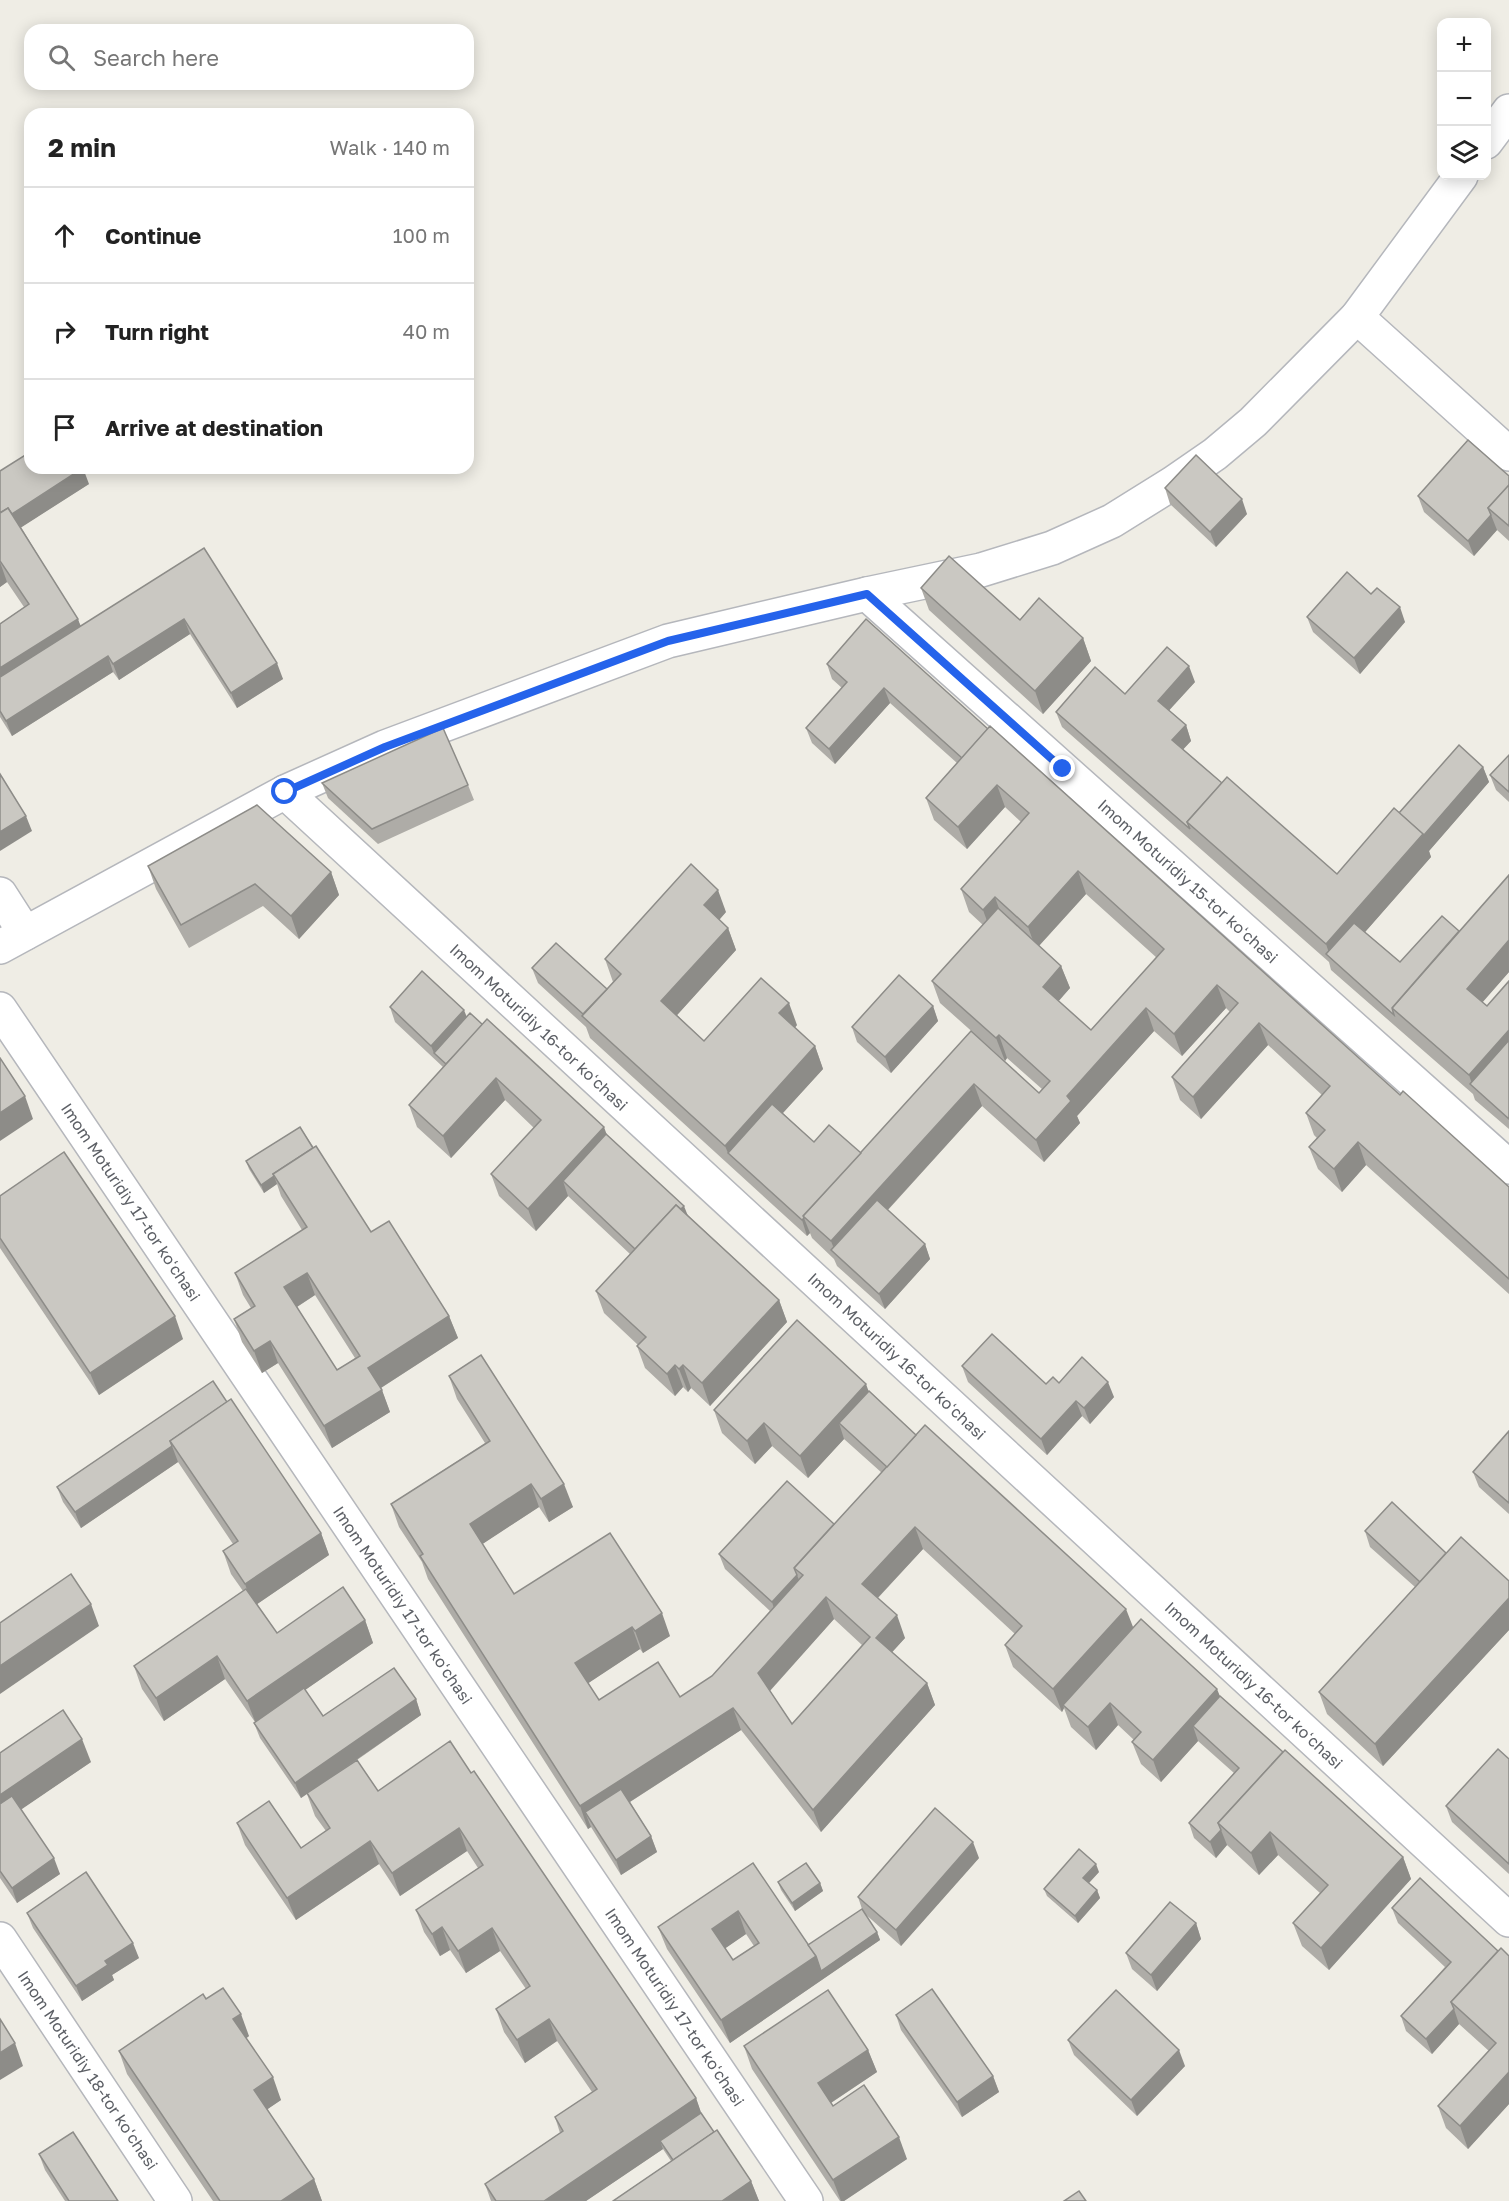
<!DOCTYPE html>
<meta charset="utf-8">
<style>
:root{--surface:#fff;--page:#f6f6f6;--text:#222;--muted:#767676;--line:#e0e0e0}
body{margin:0;font-family:"Golos Text",sans-serif;background:var(--page);color:var(--text)}
.controls{position:absolute;right:18px;top:18px;display:grid;overflow:hidden;border-radius:12px;box-shadow:0 3px 15px #0003}
.controls button{width:54px;height:54px;display:grid;place-items:center;padding:0;border:0;border-bottom:2px solid var(--line);background:var(--surface);color:var(--text);font:30px sans-serif}
.stop{position:absolute;width:18px;height:18px;margin:-14px;border:4px solid #2563eb;border-radius:50%;background:#fff}
.stop.end{background:#2563eb;border-color:#fff;box-shadow:0 2px 6px #0008}
.list{margin:0;padding:0;list-style:none}
h2{display:flex;justify-content:space-between;align-items:center;height:78px;margin:0;padding:0 24px;font-size:26px}
h2 small{font-size:20px;font-weight:400;color:var(--muted)}
.list li{display:grid;grid-template-columns:39px 1fr auto;gap:18px;align-items:center;box-sizing:border-box;height:96px;padding:0 24px;border-top:2px solid var(--line)}
.list b{display:block;font-size:22px;white-space:nowrap}
.list em{font-size:20px;font-style:normal;color:var(--muted)}
.icon{flex:none;width:33px;height:33px;fill:none;stroke:currentColor;stroke-width:2;stroke-linecap:round;stroke-linejoin:round}
.map{position:relative;flex:none;width:1509px;height:2201px;overflow:hidden}
.search{position:absolute;background:var(--surface);box-shadow:0 3px 15px #0003;left:24px;top:24px;width:450px;height:66px;display:flex;align-items:center;gap:15px;box-sizing:border-box;padding:0 21px;border-radius:18px;color:var(--muted);font-size:22px}
.panel{position:absolute;background:var(--surface);box-shadow:0 3px 15px #0003;left:24px;top:108px;width:450px;height:366px;border-radius:18px}
.map>svg:first-child{display:block}
.lines{fill:none;stroke-linecap:round;stroke-linejoin:round}
.minor-casing{stroke:#b5b7bc;stroke-width:36}
.minor{stroke:#fff;stroke-width:33}
.wall{fill:#aeaca7;fill-rule:evenodd}
.shaded-wall{fill:#8d8c88}
.building{fill:#cac8c2;stroke:#8d8c88;stroke-width:1.5;fill-rule:evenodd}
.route{stroke:#2563eb;stroke-width:8}
.labels{text-anchor:middle;dominant-baseline:central;stroke-width:5;stroke-linejoin:round;paint-order:stroke}
.street-label{font-size:16px;fill:#5d6066;stroke:#fff}
</style>
<div class="map">
<svg width="1509" height="2201" viewBox="0 0 1509 2201">
<rect width="100%" height="100%" fill="#efede5"/>
<g class="lines">
<defs>
<g id="minor">
<path d="M1486 142 1509 111"/>
<path d="M1357 317 1509 454"/>
<path d="M867 594 1509 1167"/>
<path d="M285 792 1509 1920"/>
<path d="M0 894 25 933"/>
<path d="M0 947 285 792 385 747 668 641 867 594 981 570 1052 548 1112 521 1173 483 1215 454 1253 422 1357 317 1461 176"/>
<path d="M0 1009 806 2201"/>
<path d="M0 1939 175 2201"/>
</g>
</defs>
<use href="#minor" class="minor-casing"/>
<use href="#minor" class="minor"/>
</g>
<g class="wall">
<path d="M0 471 89 484 21 527 81 626 204 548 283 679 237 708 190 634 119 680 113 672 12 736 0 717V624L24 607 7 582 0 587Z"/>
<path d="M1509 476V541L1497 530 1474 556 1424 512 1418 496Z"/>
<path d="M1165 488 1247 514 1216 547 1170 504Z"/>
<path d="M921 588 1020 620 1083 638 1091 661 1043 714 929 610Z"/>
<path d="M1371 594 1405 622 1360 674 1313 632 1307 617Z"/>
<path d="M827 664 988 729 1400 1095 1509 1187V1294L1366 1165 1342 1192 1318 1169 1309 1147 1317 1138 1314 1135 1306 1113 1322 1095 1268 1045 1201 1119 1180 1100 1172 1077 1230 1012 1226 1008 1182 1056 1154 1031 1077 1116 1080 1123 1044 1162 982 1106 888 1210 925 1244 930 1259 885 1309 837 1266 834 1259 812 1238 810 1233 807 1236 590 1038 586 1027 538 983 532 968 607 989 613 982 605 959 726 912 719 920 728 928 736 950 677 1015 704 1041 797 1025 795 1028 815 1046 823 1069 783 1113 814 1142 861 1153 971 1031 1039 1093 1042 1089 1007 1058 1005 1061 940 1003 932 981 983 925 969 912 961 889 1021 822 1005 807 967 849 934 820 926 798 957 763 890 703 835 764 812 743 806 728 842 688 832 679ZM1086 894 1157 958 1091 1030 1058 1001 1070 988 1061 966 1039 946Z"/>
<path d="M1195 682 1169 710 1186 725 1191 741 1183 749 1222 783 1337 874 1399 813 1483 767 1489 782 1429 851 1431 857 1365 932 1400 962 1459 931 1509 972 1482 1002 1487 1006 1509 981V1129L1475 1100 1473 1094 1331 970 1329 962 1062 727 1056 712 1125 694Z"/>
<path d="M1509 755V802L1496 790 1490 775Z"/>
<path d="M322 783 468 785 474 800 378 844 328 798Z"/>
<path d="M148 866 331 872 339 895 299 939 263 906 189 948 156 889Z"/>
<path d="M933 1006 938 1021 891 1073 857 1042 852 1027Z"/>
<path d="M390 1007 467 1017 606 1134 688 1215 779 1300 787 1322 710 1406 691 1388 688 1392 683 1387 675 1396 645 1368 637 1346 638 1345 604 1313 596 1291 630 1254 568 1196 536 1231 499 1196 491 1174 534 1128 505 1100 451 1158 417 1127 409 1105 443 1067 395 1022Z"/>
<path d="M300 1127 371 1232 449 1316 458 1338 381 1388 390 1412 332 1448 278 1363 262 1373 242 1342 234 1319 251 1308 243 1295 235 1273 302 1230 281 1196 277 1184 264 1193 249 1169 246 1161ZM315 1295 355 1358 337 1370 297 1307Z"/>
<path d="M0 1196 183 1339 99 1395 0 1248Z"/>
<path d="M962 1366 1046 1384 1059 1383 1114 1397 1090 1424 1082 1416 1047 1455 968 1382Z"/>
<path d="M449 1376 573 1507 549 1522 539 1507 482 1544 514 1594 670 1636 643 1653 640 1649 588 1683 599 1700 680 1697 712 1676 770 1611 725 1569 719 1554 834 1524 882 1473 844 1439 808 1478 772 1446 755 1464 722 1433 714 1410 869 1391 916 1435 1133 1628 1220 1696 1283 1752 1403 1857 1411 1879 1329 1970 1302 1946 1293 1923 1320 1893 1278 1855 1259 1875 1227 1845 1216 1858 1194 1838 1189 1823 1234 1773 1198 1741 1161 1782 1141 1764 1132 1742 1134 1740 1118 1725 1096 1750 1071 1727 1064 1708 1062 1712 1013 1667 1005 1645 1015 1634 923 1549 878 1598 905 1638 892 1652 927 1683 935 1705 821 1832 741 1730 630 1802 651 1836 657 1852 621 1875 591 1827 588 1829 428 1579 422 1562 399 1527 391 1504 485 1443 457 1399ZM834 1619 862 1645 792 1724 770 1691Z"/>
<path d="M227 1402 321 1533 329 1555 257 1604 277 1633 365 1620 373 1643 305 1690 323 1716 416 1699 421 1715 357 1760 378 1791 471 1773 696 2098 701 2113 714 2132 751 2181 759 2201H613L671 2161 663 2149 586 2201H491L485 2184 560 2133 555 2117 592 2092 557 2041 525 2063 504 2032 496 2009 526 1989 500 1951 466 1973 450 1950 440 1956 424 1932 416 1910 478 1868 467 1851 400 1896 379 1864 296 1920 245 1845 237 1823 301 1848 326 1831 315 1816 307 1794 301 1798 260 1738 254 1723 255 1722 225 1679 164 1721 142 1689 134 1666 243 1591 231 1574 223 1551 233 1544 178 1462 81 1528 63 1502 57 1487Z"/>
<path d="M1509 1431V1514L1479 1487 1473 1472Z"/>
<path d="M1365 1531 1446 1553 1509 1581V1630L1383 1766 1327 1714 1319 1692 1415 1587 1370 1547Z"/>
<path d="M0 1753 91 1762 21 1809 60 1874 17 1903 0 1878Z"/>
<path d="M1509 1759V1874L1452 1822 1446 1806Z"/>
<path d="M979 1858 901 1946 863 1912 858 1897Z"/>
<path d="M753 1863 808 1945 877 1932 880 1940 730 2043 667 1949 658 1927ZM746 1934 754 1946 733 1960 725 1948Z"/>
<path d="M1099 1872 1089 1883 1097 1890 1100 1898 1078 1923 1047 1896 1044 1889Z"/>
<path d="M778 1882 820 1883 823 1891 795 1911 781 1890Z"/>
<path d="M1392 1908 1498 1951 1509 2104 1468 2149 1446 2128 1438 2106 1489 2051 1459 2024 1432 2054 1406 2031 1401 2016 1445 1967 1398 1923Z"/>
<path d="M27 1913 139 1958 112 1975 114 1980 82 2001 33 1928Z"/>
<path d="M1196 1923 1201 1939 1157 1991 1132 1969 1126 1953Z"/>
<path d="M206 1999 249 2036 246 2038 281 2100 267 2109 314 2179 322 2201H213L127 2074 119 2051Z"/>
<path d="M896 2015 993 2076 999 2092 962 2117 901 2030Z"/>
<path d="M1068 2040 1185 2066 1137 2116 1074 2055Z"/>
<path d="M744 2046 868 2050 877 2072 831 2103 833 2106 907 2159 844 2201H840L752 2069Z"/>
<path d="M39 2154 118 2201H65L45 2170Z"/>
</g>
<g class="shaded-wall">
<path d="M83 468 89 484 0 541V522Z"/>
<path d="M1242 499 1247 514 1216 547 1210 532Z"/>
<path d="M1491 515 1497 530 1474 556 1468 541Z"/>
<path d="M0 562 7 582 0 587Z"/>
<path d="M1400 607 1405 622 1360 674 1354 658Z"/>
<path d="M78 619 86 641 0 696V668Z"/>
<path d="M184 619 190 634 119 680 113 664Z"/>
<path d="M1083 638 1091 661 1043 714 1035 691Z"/>
<path d="M108 656 113 672 12 736 6 721Z"/>
<path d="M277 663 283 679 237 708 231 693Z"/>
<path d="M1189 666 1195 682 1164 716 1158 701Z"/>
<path d="M884 688 890 703 835 764 829 749Z"/>
<path d="M1186 725 1191 741 1178 755 1172 740Z"/>
<path d="M1483 767 1489 782 1429 851 1431 857 1337 964 1331 959 1326 944Z"/>
<path d="M997 785 1005 807 967 849 958 827Z"/>
<path d="M26 816 32 831 0 851V832Z"/>
<path d="M1078 871 1086 894 1036 949 1028 927Z"/>
<path d="M331 872 339 895 299 939 291 916Z"/>
<path d="M718 890 726 912 712 928 704 905Z"/>
<path d="M995 897 1003 920 991 932 983 910Z"/>
<path d="M728 928 736 950 669 1024 661 1001Z"/>
<path d="M1509 940V972L1475 1011 1467 989Z"/>
<path d="M1061 966 1070 988 1051 1010 1043 987Z"/>
<path d="M1217 985 1226 1008 1182 1056 1174 1034Z"/>
<path d="M789 1003 797 1025 787 1036 779 1013Z"/>
<path d="M933 1006 938 1021 891 1073 885 1057Z"/>
<path d="M1146 1008 1154 1031 1077 1116 1080 1123 1044 1162 1036 1140 1067 1096Z"/>
<path d="M464 1010 470 1025 434 1053 431 1046Z"/>
<path d="M1259 1023 1268 1045 1201 1119 1193 1097Z"/>
<path d="M1509 1030V1061L1473 1087 1469 1075Z"/>
<path d="M999 1035 1007 1058 1005 1061 996 1038Z"/>
<path d="M815 1046 823 1069 738 1162 728 1153 725 1146Z"/>
<path d="M496 1078 505 1100 451 1158 443 1136Z"/>
<path d="M974 1084 982 1106 842 1260 836 1254 831 1241Z"/>
<path d="M25 1096 33 1119 0 1141V1113Z"/>
<path d="M604 1127 612 1149 563 1181 568 1196 536 1231 528 1209Z"/>
<path d="M1358 1142 1366 1165 1342 1192 1334 1169Z"/>
<path d="M274 1176 277 1184 264 1193 261 1185Z"/>
<path d="M684 1206 690 1221 640 1253Z"/>
<path d="M804 1218 810 1233 807 1236 802 1220Z"/>
<path d="M925 1244 930 1259 885 1309 879 1294Z"/>
<path d="M307 1273 315 1295 292 1310 284 1287Z"/>
<path d="M779 1300 787 1322 710 1406 702 1383Z"/>
<path d="M175 1316 183 1339 99 1395 90 1373Z"/>
<path d="M449 1316 458 1338 376 1391 368 1368Z"/>
<path d="M270 1341 278 1363 262 1373 254 1351Z"/>
<path d="M675 1365 683 1387 675 1396 667 1374Z"/>
<path d="M683 1365 691 1388 688 1392 679 1369Z"/>
<path d="M1108 1382 1114 1397 1090 1424 1084 1408Z"/>
<path d="M866 1384 874 1406 839 1423 844 1439 808 1478 800 1456Z"/>
<path d="M382 1390 390 1412 332 1448 324 1426Z"/>
<path d="M1076 1401 1082 1416 1047 1455 1041 1439Z"/>
<path d="M764 1423 772 1446 755 1464 747 1441Z"/>
<path d="M172 1446 178 1462 81 1528 75 1512Z"/>
<path d="M531 1484 539 1507 478 1547 470 1524Z"/>
<path d="M564 1484 573 1507 549 1522 541 1499Z"/>
<path d="M915 1527 923 1549 870 1606 862 1584Z"/>
<path d="M321 1533 329 1555 253 1607 245 1584Z"/>
<path d="M797 1575 803 1590 777 1618 772 1602Z"/>
<path d="M826 1597 834 1619 766 1695 758 1673Z"/>
<path d="M1509 1598V1630L1383 1766 1375 1744Z"/>
<path d="M91 1604 99 1626 0 1694V1666Z"/>
<path d="M1126 1609 1135 1632 1063 1705 1064 1708 1062 1712 1053 1689Z"/>
<path d="M662 1613 670 1636 643 1653 635 1631Z"/>
<path d="M897 1615 905 1638 885 1660 876 1638Z"/>
<path d="M365 1620 373 1643 256 1724 247 1701Z"/>
<path d="M632 1627 640 1649 584 1686 575 1663Z"/>
<path d="M217 1656 225 1679 164 1721 156 1698Z"/>
<path d="M927 1683 935 1705 821 1832 813 1810Z"/>
<path d="M1217 1689 1226 1711 1193 1726 1198 1741 1161 1782 1153 1760Z"/>
<path d="M416 1699 421 1715 301 1798 295 1783Z"/>
<path d="M1110 1703 1118 1725 1096 1750 1088 1727Z"/>
<path d="M733 1708 741 1730 594 1825 585 1812 591 1827 588 1829 580 1806Z"/>
<path d="M82 1739 91 1762 0 1824V1795Z"/>
<path d="M459 1828 467 1851 400 1896 392 1873Z"/>
<path d="M1221 1830 1227 1845 1216 1858 1210 1842Z"/>
<path d="M1270 1832 1278 1855 1259 1875 1251 1853Z"/>
<path d="M651 1836 657 1852 621 1875 616 1860Z"/>
<path d="M370 1841 379 1864 296 1920 287 1898Z"/>
<path d="M973 1842 979 1858 901 1946 896 1930Z"/>
<path d="M1403 1857 1411 1879 1329 1970 1321 1948Z"/>
<path d="M54 1858 60 1874 17 1903 12 1888Z"/>
<path d="M1096 1864 1099 1872 1086 1886 1083 1878Z"/>
<path d="M820 1883 823 1891 795 1911 792 1903Z"/>
<path d="M1097 1890 1100 1898 1078 1923 1075 1916Z"/>
<path d="M738 1911 746 1934 720 1952 712 1929Z"/>
<path d="M1196 1923 1201 1939 1157 1991 1151 1975Z"/>
<path d="M442 1927 450 1950 440 1956 432 1934Z"/>
<path d="M492 1928 500 1951 466 1973 458 1951Z"/>
<path d="M877 1932 880 1940 730 2043 721 2020 816 1956Z"/>
<path d="M133 1943 139 1958 112 1975 114 1980 82 2001 76 1986 105 1961Z"/>
<path d="M1454 2009 1459 2024 1432 2054 1426 2039Z"/>
<path d="M241 2014 249 2036 242 2042 233 2019Z"/>
<path d="M549 2019 557 2041 525 2063 517 2040Z"/>
<path d="M15 2043 23 2066 0 2080V2053Z"/>
<path d="M868 2050 877 2072 826 2106 818 2083Z"/>
<path d="M1179 2050 1185 2066 1137 2116 1131 2100Z"/>
<path d="M1509 2072V2104L1468 2149 1460 2126Z"/>
<path d="M993 2076 999 2092 962 2117 957 2102Z"/>
<path d="M273 2077 281 2100 262 2113 254 2090Z"/>
<path d="M696 2098 704 2121 660 2141 663 2149 586 2201H544Z"/>
<path d="M899 2137 907 2159 844 2201H841L833 2180Z"/>
<path d="M314 2179 322 2201H281Z"/>
<path d="M751 2181 759 2201H722Z"/>
</g>
<g class="building">
<path d="M1468 440 1509 476V485L1488 508 1491 515 1468 541 1418 496Z"/>
<path d="M30 452V468H83L12 514 8 508 0 513V471Z"/>
<path d="M1196 455 1242 499 1210 532 1165 488Z"/>
<path d="M1509 485V526L1488 508Z"/>
<path d="M8 508 78 619 0 668V624L29 604 0 561V513Z"/>
<path d="M204 548 277 663 231 693 184 619 113 664 108 656 6 721 0 711V677Z"/>
<path d="M949 556 1020 620 1039 598 1083 638 1035 691 921 588Z"/>
<path d="M1347 572 1371 594 1377 588 1400 607 1354 658 1307 617Z"/>
<path d="M866 619 988 729 962 758 884 688 829 749 806 728 847 682 827 664Z"/>
<path d="M1167 647 1189 666 1158 701 1186 725 1172 740 1222 783 1187 822 1190 829 1056 712 1095 667 1125 694Z"/>
<path d="M990 726 1400 1095 1403 1091 1509 1187V1279L1358 1142 1334 1169 1309 1147 1325 1130 1306 1113 1330 1086 1259 1023 1193 1097 1172 1077 1238 1003 1217 985 1174 1034 1146 1008 1067 1096 1071 1101 1036 1140 974 1084 831 1241 803 1216 971 1031 1039 1093 1050 1081 999 1035 996 1038 932 981 998 908 1061 966 1043 987 1091 1030 1164 949 1078 871 1028 927 995 897 983 910 961 889 1029 813 997 785 958 827 926 798Z"/>
<path d="M443 728 468 785 372 829 322 783Z"/>
<path d="M1459 745 1483 767 1424 835 1399 813Z"/>
<path d="M1509 755V792L1490 775Z"/>
<path d="M0 774 26 816 0 832Z"/>
<path d="M1227 777 1337 874 1394 808 1423 834 1326 944 1187 822Z"/>
<path d="M257 805 331 872 291 916 255 884 181 925 148 866Z"/>
<path d="M691 864 718 890 704 905 728 928 661 1001 704 1041 761 978 789 1003 779 1013 815 1046 725 1146 582 1016 621 974 605 959Z"/>
<path d="M1509 875V940L1467 989 1487 1006 1509 981V1030L1469 1075 1392 1008Z"/>
<path d="M1442 916 1459 931 1392 1008 1394 1015 1326 954 1354 923 1400 962Z"/>
<path d="M556 943 607 989 583 1014 532 968Z"/>
<path d="M422 971 464 1010 431 1046 390 1007Z"/>
<path d="M899 975 933 1006 885 1057 852 1027Z"/>
<path d="M470 1013 483 1025 446 1064 434 1053Z"/>
<path d="M487 1019 604 1127 528 1209 491 1174 541 1120 496 1078 443 1136 409 1105Z"/>
<path d="M1509 1040V1119L1470 1084Z"/>
<path d="M0 1058 25 1096 0 1113Z"/>
<path d="M772 1104 814 1142 829 1125 861 1153 803 1216 804 1218 802 1220 728 1153Z"/>
<path d="M300 1127 313 1148 273 1174 274 1176 261 1185 246 1161Z"/>
<path d="M606 1134 684 1206 681 1209 676 1205 635 1249 563 1181Z"/>
<path d="M316 1146 371 1232 389 1221 449 1316 368 1368 382 1390 324 1426 270 1341 254 1351 234 1319 255 1306 235 1273 307 1227 273 1174ZM307 1273 360 1356 337 1370 284 1287Z"/>
<path d="M64 1152 175 1316 90 1373 0 1238V1196Z"/>
<path d="M877 1200 925 1244 879 1294 831 1250Z"/>
<path d="M676 1205 779 1300 702 1383 683 1365 679 1369 675 1365 667 1374 637 1346 646 1337 596 1291Z"/>
<path d="M797 1320 866 1384 800 1456 764 1423 747 1441 714 1410Z"/>
<path d="M992 1334 1046 1384 1053 1377 1059 1383 1082 1357 1108 1382 1084 1408 1076 1401 1041 1439 962 1366Z"/>
<path d="M481 1355 564 1484 541 1499 531 1484 470 1524 514 1594 610 1533 662 1613 635 1631 632 1627 575 1663 599 1700 658 1662 680 1697 712 1676 803 1575 794 1568 925 1425 1126 1609 1053 1689 1005 1645 1022 1626 915 1527 862 1584 897 1615 876 1638 927 1683 813 1810 733 1708 580 1806 420 1556 423 1554 391 1504 490 1441 449 1376ZM826 1597 870 1637 792 1724 758 1673Z"/>
<path d="M213 1381 227 1402 170 1441 172 1446 75 1512 57 1487Z"/>
<path d="M869 1391 916 1435 887 1467 839 1423Z"/>
<path d="M231 1399 321 1533 245 1584 223 1551 238 1541 170 1441Z"/>
<path d="M1509 1431V1503L1473 1472Z"/>
<path d="M787 1481 834 1524 794 1568 797 1575 772 1602 719 1554Z"/>
<path d="M1392 1502 1446 1553 1420 1582 1365 1531Z"/>
<path d="M1461 1537 1509 1581V1598L1375 1744 1319 1692Z"/>
<path d="M71 1574 91 1604 0 1666V1623Z"/>
<path d="M343 1587 365 1620 247 1701 217 1656 156 1698 134 1666 246 1589 277 1633Z"/>
<path d="M1141 1619 1217 1689 1153 1760 1132 1742 1141 1732 1110 1703 1088 1727 1063 1705Z"/>
<path d="M394 1668 416 1699 295 1783 254 1723 304 1688 323 1716Z"/>
<path d="M1220 1696 1283 1752 1218 1823 1221 1830 1210 1842 1189 1823 1239 1768 1193 1726Z"/>
<path d="M63 1710 82 1739 0 1795V1753Z"/>
<path d="M450 1741 471 1773 474 1771 696 2098 544 2201H496L485 2184 563 2131 555 2117 597 2089 549 2019 517 2040 496 2009 530 1986 492 1928 458 1951 442 1927 432 1934 416 1910 483 1865 459 1828 392 1873 370 1841 287 1898 237 1823 269 1801 301 1848 330 1828 307 1793 357 1760 378 1791Z"/>
<path d="M1498 1749 1509 1759V1864L1446 1806Z"/>
<path d="M1285 1750 1403 1857 1321 1948 1293 1923 1328 1885 1270 1832 1251 1853 1218 1823Z"/>
<path d="M621 1789 651 1836 616 1860 585 1812Z"/>
<path d="M12 1796 54 1858 12 1888 0 1871V1804Z"/>
<path d="M935 1808 973 1842 896 1930 858 1897Z"/>
<path d="M1079 1849 1096 1864 1083 1878 1097 1890 1075 1916 1044 1889Z"/>
<path d="M753 1863 816 1956 721 2020 658 1927ZM738 1911 759 1943 733 1960 712 1929Z"/>
<path d="M806 1863 820 1883 792 1903 778 1882Z"/>
<path d="M86 1872 133 1943 105 1961 108 1965 76 1986 27 1913Z"/>
<path d="M1420 1878 1498 1951 1451 2002 1454 2009 1426 2039 1401 2016 1451 1962 1392 1908Z"/>
<path d="M1170 1902 1196 1923 1151 1975 1126 1953Z"/>
<path d="M862 1909 877 1932 821 1971 816 1956 808 1945Z"/>
<path d="M1501 1948 1509 1956V2072L1460 2126 1438 2106 1496 2043 1451 2002Z"/>
<path d="M223 1988 241 2014 233 2019 273 2077 254 2090 314 2179 281 2201H220L119 2051 203 1994 206 1999Z"/>
<path d="M932 1989 993 2076 957 2102 896 2015Z"/>
<path d="M828 1990 868 2050 818 2083 833 2106 864 2085 899 2137 833 2180 744 2046Z"/>
<path d="M1116 1990 1179 2050 1131 2100 1068 2040Z"/>
<path d="M0 2019 15 2043 0 2053Z"/>
<path d="M701 2113 714 2132 673 2160 660 2141Z"/>
<path d="M717 2130 751 2181 722 2201H613Z"/>
<path d="M73 2132 118 2201H69L39 2154Z"/>
<path d="M1079 2191 1086 2201H1064Z"/>
</g>
<g class="lines">
<path class="route" d="M285 792 385 747 668 641 867 594 1063 769"/>
</g>
<g class="labels">
<g class="street-label">
<text transform="translate(1188 881) rotate(42)">Imom Moturidiy 15-tor koʻchasi</text>
<text transform="translate(539 1027) rotate(43)">Imom Moturidiy 16-tor koʻchasi</text>
<text transform="translate(131 1202) rotate(56)">Imom Moturidiy 17-tor koʻchasi</text>
<text transform="translate(897 1356) rotate(43)">Imom Moturidiy 16-tor koʻchasi</text>
<text transform="translate(403 1605) rotate(56)">Imom Moturidiy 17-tor koʻchasi</text>
<text transform="translate(1254 1685) rotate(43)">Imom Moturidiy 16-tor koʻchasi</text>
<text transform="translate(675 2007) rotate(56)">Imom Moturidiy 17-tor koʻchasi</text>
<text transform="translate(88 2070) rotate(56)">Imom Moturidiy 18-tor koʻchasi</text>
</g>
</g>
</svg>
<div class="controls">
<button>+</button>
<button>−</button>
<button><svg class="icon" aria-label="layers" viewBox="0 0 24 24"><path d="M12 4l9 5-9 5-9-5zM3 14l9 5 9-5"/></svg></button>
</div>
<div class="stop" style="left:285px;top:792px"></div>
<div class="stop end" style="left:1063px;top:769px"></div>
<div class="search"><svg class="icon" aria-label="search" viewBox="0 0 24 24"><circle cx="10" cy="10" r="6"/><path d="M15 15l6 6"/></svg>Search here</div>
<section class="panel">
<h2>2 min<small>Walk · 140 m</small></h2>
<ul class="list">
<li><svg class="icon" aria-label="ahead" viewBox="0 0 24 24"><path d="M12 20V5M6 11l6-6 6 6"/></svg><div><b>Continue</b></div><em>100 m</em></li>
<li><svg class="icon" aria-label="right" viewBox="0 0 24 24"><path d="M7 20v-9h11M14 6l5 5-5 5"/></svg><div><b>Turn right</b></div><em>40 m</em></li>
<li><svg class="icon" aria-label="arrive" viewBox="0 0 24 24"><path d="M6 21V4h12l-3 4 3 4H6"/></svg><div><b>Arrive at destination</b></div></li>
</ul>
</section>
</div>
